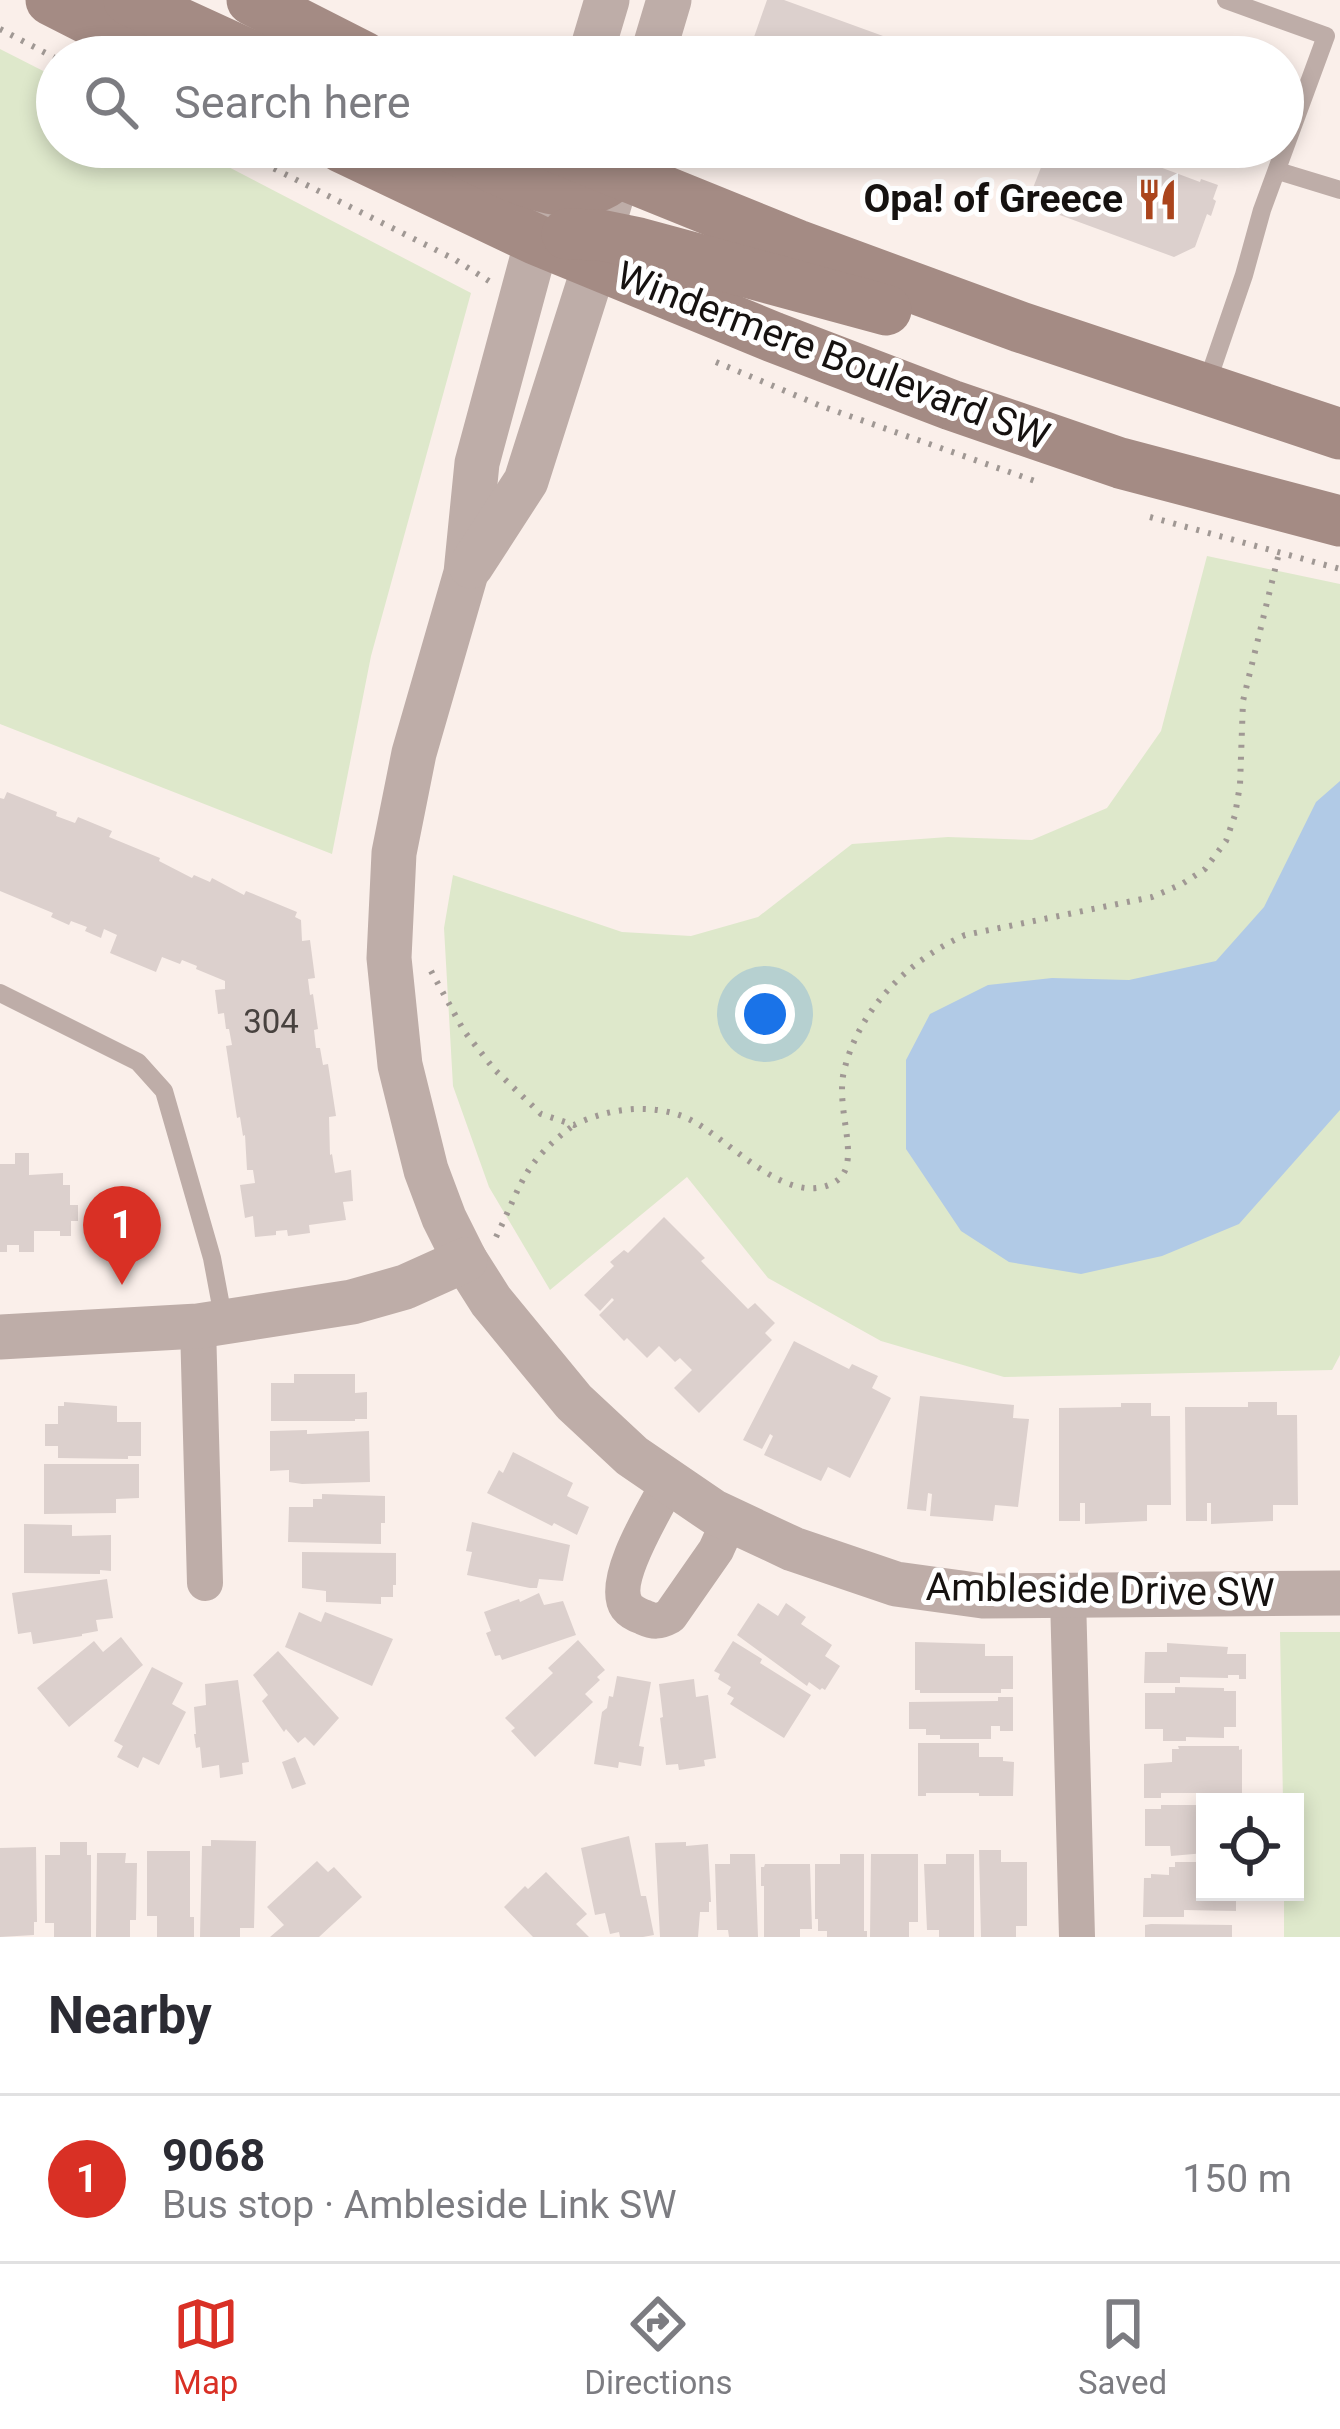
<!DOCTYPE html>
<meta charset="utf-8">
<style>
:root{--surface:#fff;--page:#f7f7f7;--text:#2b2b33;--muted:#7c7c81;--line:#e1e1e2;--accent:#d93025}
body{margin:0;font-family:Roboto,sans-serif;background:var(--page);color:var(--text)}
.controls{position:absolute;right:36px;bottom:36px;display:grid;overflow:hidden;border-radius:0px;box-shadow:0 6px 18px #0003}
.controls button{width:108px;height:108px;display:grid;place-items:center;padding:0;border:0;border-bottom:3px solid var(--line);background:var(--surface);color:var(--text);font:60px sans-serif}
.you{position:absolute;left:765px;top:1014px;width:42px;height:42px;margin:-30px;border:9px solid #fff;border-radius:50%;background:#1a73e8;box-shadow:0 0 0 18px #1a73e833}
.badge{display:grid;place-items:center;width:78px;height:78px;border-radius:50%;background:var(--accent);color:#fff;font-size:39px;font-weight:700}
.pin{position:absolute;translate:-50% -99px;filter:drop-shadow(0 3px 6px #0008)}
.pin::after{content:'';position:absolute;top:63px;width:42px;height:36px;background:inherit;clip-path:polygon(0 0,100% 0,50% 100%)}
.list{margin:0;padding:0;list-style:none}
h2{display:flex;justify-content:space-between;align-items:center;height:156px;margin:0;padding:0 48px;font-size:51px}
h2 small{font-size:39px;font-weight:400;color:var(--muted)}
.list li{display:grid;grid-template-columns:78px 1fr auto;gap:36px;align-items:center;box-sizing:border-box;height:168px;padding:0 48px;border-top:3px solid var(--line)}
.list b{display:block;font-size:45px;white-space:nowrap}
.list p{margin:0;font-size:39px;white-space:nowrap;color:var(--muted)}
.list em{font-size:39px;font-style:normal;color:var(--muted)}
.icon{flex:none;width:66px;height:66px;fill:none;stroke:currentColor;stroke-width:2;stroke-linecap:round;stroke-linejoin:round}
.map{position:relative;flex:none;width:1340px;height:1937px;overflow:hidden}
.search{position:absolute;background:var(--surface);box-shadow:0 6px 18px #0003;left:36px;right:36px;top:36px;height:132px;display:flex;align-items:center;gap:30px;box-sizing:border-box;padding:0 42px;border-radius:66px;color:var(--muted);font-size:45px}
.sheet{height:324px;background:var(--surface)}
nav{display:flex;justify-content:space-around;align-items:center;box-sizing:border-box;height:168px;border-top:3px solid var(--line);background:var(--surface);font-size:33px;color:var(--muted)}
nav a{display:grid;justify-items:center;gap:6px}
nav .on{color:var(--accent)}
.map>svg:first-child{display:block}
.green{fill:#dee8cb}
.water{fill:#b1cae6}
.building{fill:#dcd0cd}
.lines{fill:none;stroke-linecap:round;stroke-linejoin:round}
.path{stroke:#a09894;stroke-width:6;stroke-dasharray:3 9;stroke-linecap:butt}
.service{stroke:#beada8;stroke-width:18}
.minor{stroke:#beada8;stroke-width:36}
.tertiary{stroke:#beada8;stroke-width:45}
.secondary{stroke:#a48b84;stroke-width:51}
.labels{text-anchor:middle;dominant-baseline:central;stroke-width:10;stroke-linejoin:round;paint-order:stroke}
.number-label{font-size:33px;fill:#48423f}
.poi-label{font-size:39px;font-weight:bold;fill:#161210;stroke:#fff;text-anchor:end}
.street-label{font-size:39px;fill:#161210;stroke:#fff}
</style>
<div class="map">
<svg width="1340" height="1937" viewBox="0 0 1340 1937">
<rect width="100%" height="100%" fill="#faefea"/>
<g class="green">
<path d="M0 49 57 78V147H190L471 293 371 656 332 854 0 724Z"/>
<path d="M1207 556 1340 584V1355L1332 1370 1004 1377 881 1341 768 1278 687 1177 550 1290 489 1187 453 1086 444 928 453 875 622 932 691 936 758 917 852 844 948 837 1032 840 1107 808 1161 731Z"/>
<path d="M1280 1632H1340V1937H1284V1892H1295V1802H1283Z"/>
</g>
<path class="water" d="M1340 781V1110L1239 1224 1162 1256 1081 1274 1009 1262 961 1231 906 1149V1060L930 1014 988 985 1052 978 1129 980 1216 961 1264 907 1316 802Z"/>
<g class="building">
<path d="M767 0H784L927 52 925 57H747Z"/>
<path d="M1049 147H1106L1200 182 1201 179 1218 185 1213 199 1216 201 1211 216 1207 214 1195 247 1174 257 1038 207 1031 193Z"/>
<path d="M7 792 57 812 56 816 75 823 78 817 112 831 109 837 160 858 159 861 192 878 194 875 210 882 212 878 244 895 246 891 297 912 295 917 301 920 302 941 310 940 315 978 308 979 310 995 313 994 318 1029 314 1030 316 1048H320L323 1065 328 1064 336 1116 329 1117 330 1155 332 1154 335 1173 351 1170 353 1201 343 1202 346 1220 309 1225 310 1233 288 1236 287 1230 276 1231V1235L255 1237 253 1216 245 1218 240 1185 255 1183 253 1170H247L245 1135 243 1136 240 1117 237 1118 226 1046 232 1045 229 1029H226L224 1013 218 1014 215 990 225 989V981L196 969 197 966 182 960 180 964 162 957 156 972 110 953 117 935 104 929 101 938 85 931 87 927 71 921 69 925 51 917 53 913 0 891V798L4 799Z"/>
<path d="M15 1153H29V1175L63 1173V1185H70V1205H78V1221H71V1236H60V1231H34V1252H19V1245H7V1252H0V1164H15Z"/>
<path d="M664 1217 705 1258 701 1261 748 1309 755 1303 775 1323 765 1333 772 1340 699 1413 674 1388 692 1370 680 1358 675 1362 659 1346 647 1358 627 1338 624 1341 599 1315 614 1300 612 1298 600 1311 584 1295 614 1266 610 1262 624 1250 628 1253Z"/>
<path d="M794 1341 849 1369 852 1364 878 1376 872 1388 891 1398 850 1478 828 1467 821 1481 764 1455 773 1436 770 1434 762 1449 743 1440Z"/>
<path d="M294 1374H355V1393L367 1392V1419H355V1421H271V1383H294Z"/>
<path d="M920 1396 1014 1405 1013 1418 1029 1419 1018 1507 995 1505 993 1521 930 1516 932 1494 928 1493 926 1511 907 1509Z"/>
<path d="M64 1402 117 1406V1422H141V1456H128V1459L58 1458V1446H45V1424H58V1406H64Z"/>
<path d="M1248 1402H1277V1415H1297L1298 1505H1273V1521L1211 1524V1503H1207V1521H1186L1185 1407H1248Z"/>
<path d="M1121 1403H1151V1416H1170L1171 1505H1147V1521L1085 1524V1503H1080V1521H1059V1408L1121 1407Z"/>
<path d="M307 1430V1434L369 1431 370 1482 302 1484 289 1482V1470L270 1471V1431Z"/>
<path d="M513 1452 573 1483 567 1496 589 1507 577 1535 554 1523 552 1526 487 1493 499 1470 503 1473Z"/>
<path d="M44 1464H139V1498L116 1499V1513L44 1514Z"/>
<path d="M322 1494 385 1496V1523H381V1544L288 1542 289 1507H313V1499H322Z"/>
<path d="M472 1522 570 1545 563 1581 539 1579 537 1588H530L467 1575 472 1552 466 1551Z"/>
<path d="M24 1524 72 1525V1536L111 1535V1571L100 1570V1574L24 1573Z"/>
<path d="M302 1552 396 1553V1585H393V1597H381V1604L326 1602V1591L302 1588Z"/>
<path d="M107 1579 113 1618 96 1620 98 1631 82 1634V1636L33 1644 31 1632 18 1634 12 1593Z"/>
<path d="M539 1593 544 1605 563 1601 576 1635 502 1660 500 1655 495 1656 486 1633 491 1631 484 1612 519 1599 520 1602Z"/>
<path d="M758 1603 778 1616 786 1603 806 1617 801 1624 832 1645 825 1656 840 1666 825 1690 822 1688 820 1690 809 1682 807 1686 737 1635Z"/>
<path d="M299 1612 321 1622 325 1612 393 1639 372 1686 285 1647Z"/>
<path d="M121 1637 143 1665 69 1727 37 1688 94 1641 103 1652Z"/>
<path d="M578 1640 605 1670 597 1677 600 1680 585 1694 593 1702 535 1757 511 1731 515 1728 505 1718 553 1673 548 1668Z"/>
<path d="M733 1641 762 1659 760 1663 811 1695 784 1738 730 1704 734 1698 727 1694 731 1687 718 1679 720 1674 714 1671Z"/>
<path d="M915 1642 985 1644V1656H1013V1689H1001V1693H920V1690H915Z"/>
<path d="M1167 1643 1228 1647 1227 1654H1246V1679H1239V1675H1228V1678L1180 1677V1683H1144L1145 1652H1167Z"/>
<path d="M278 1651 339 1718 314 1746 305 1737 298 1743 286 1729 284 1732 262 1701 268 1695 253 1675Z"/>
<path d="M152 1667 183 1683 172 1704 186 1712 159 1765 143 1757 138 1768 117 1757 123 1746 114 1741Z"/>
<path d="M617 1676 651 1682 639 1746 644 1747 641 1766 619 1762 618 1768 594 1764 602 1712 607 1708 609 1696 613 1697Z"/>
<path d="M694 1679 696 1697 708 1695 716 1758 704 1760 705 1766 679 1770 678 1764 666 1765 660 1718 663 1717 659 1684Z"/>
<path d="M238 1680 249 1762 242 1763 243 1774 220 1778 219 1765 202 1768 200 1747 196 1748 194 1734H196L194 1707 206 1705 205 1684Z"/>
<path d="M1175 1687 1224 1688V1691H1236V1727H1224V1738L1186 1737V1741H1163V1729H1145V1693H1175Z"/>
<path d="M998 1697H1013V1731H1000V1726H991V1739H940V1735H926V1729H909V1702L998 1701Z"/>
<path d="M918 1743H979V1757H1003V1761L1014 1762 1013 1796H979V1793H926V1796H918Z"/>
<path d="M1178 1746H1239V1750L1242 1749V1797H1215V1793H1161V1798H1144V1764L1172 1762V1749H1179Z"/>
<path d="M295 1757 306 1784 292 1789 282 1762Z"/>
<path d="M1161 1805H1205V1853L1171 1856 1170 1846H1145V1809H1161Z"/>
<path d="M629 1836 641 1896H646L654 1935 643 1937H620L619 1932 610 1934 605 1913 595 1915 581 1848Z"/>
<path d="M211 1840 256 1841 254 1928H240V1937H200L202 1846H211Z"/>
<path d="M60 1842H87V1855H91V1937H54V1923H45V1855H60Z"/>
<path d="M686 1842V1846L708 1844 711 1902H709V1912H700L698 1937H660L655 1843Z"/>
<path d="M36 1847 37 1922H34V1935L0 1937V1848Z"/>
<path d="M979 1850H1001V1862H1027V1926H1016V1937H981Z"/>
<path d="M147 1851H190V1917H194V1937H157V1916H147Z"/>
<path d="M97 1853H126L125 1863H137L136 1920H130V1937H96Z"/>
<path d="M730 1854H755L758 1937H729L728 1930H717L715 1864H730Z"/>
<path d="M840 1854H864V1931H867V1937H827V1931H818V1919H815V1864H840Z"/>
<path d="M871 1854H918V1922H909V1937H870Z"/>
<path d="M946 1854H974V1937H939V1930H927L924 1864H946Z"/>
<path d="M317 1861 328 1872 334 1867 362 1897 319 1937H270L284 1925 267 1907Z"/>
<path d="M1175 1862H1205V1892H1236V1911L1184 1910V1917H1143L1144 1878H1151V1874L1169 1875V1867H1175Z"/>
<path d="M765 1864H810L812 1929H800V1937H764V1886H761V1867H764Z"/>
<path d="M546 1872 587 1914 576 1924 589 1937H533L504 1907 525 1886 528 1889Z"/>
<path d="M1151 1924 1232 1925V1937H1145V1925Z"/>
</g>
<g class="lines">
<g class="path">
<path d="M0 29 57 59"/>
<path d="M231 147 454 259 489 281"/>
<path d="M716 362 821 406 1035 481"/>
<path d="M1150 517 1340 569"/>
<path d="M431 971 464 1031 494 1069 541 1114 574 1125C607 1109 646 1103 682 1116 725 1132 785 1211 835 1182 840 1179 844 1174 846 1168 854 1142 835 1101 845 1067 861 1007 909 960 965 935L1152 897 1182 884 1205 869 1226 841 1235 815 1240 785 1243 701 1279 553"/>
<path d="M496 1237C523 1182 522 1164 574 1125"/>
</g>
<g class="service">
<path d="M1278 171 1340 190"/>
<path d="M1206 386 1244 275 1262 210 1326 36 1226 0"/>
<path d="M0 993 138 1062 164 1091 212 1258 224 1322"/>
</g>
<g class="minor">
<path d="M198 1326 205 1583"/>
<path d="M670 1481C657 1506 609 1581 627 1607 630 1611 637 1615 643 1617 654 1622 659 1622 670 1616L716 1550 730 1519"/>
<path d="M1068 1597 1077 1937"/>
</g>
<g class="tertiary">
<path d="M590 57 607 0"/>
<path d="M652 57 669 0"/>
<path d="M561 152 477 463 466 573 414 753 394 853 389 958 400 1065 426 1170 444 1218 465 1260 491 1301 574 1402 632 1456 714 1512 793 1549 896 1584 983 1596 1340 1593"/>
<path d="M471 566 526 481 595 264 600 235 626 147"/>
<path d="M0 1337 198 1326 352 1302 405 1287 465 1260"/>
</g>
<g class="secondary">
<path d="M51 0 163 57"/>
<path d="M129 0 254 57"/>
<path d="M252 0 364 57"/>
<path d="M341 147 537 240 773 337 951 405 1120 463 1340 521"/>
<path d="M451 147C498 168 576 219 619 171"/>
<path d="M555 147 797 245 1020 327 1340 434"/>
<path d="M567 234 600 235 639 243 886 310"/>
</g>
</g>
<defs>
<symbol id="restaurant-bare" viewBox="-9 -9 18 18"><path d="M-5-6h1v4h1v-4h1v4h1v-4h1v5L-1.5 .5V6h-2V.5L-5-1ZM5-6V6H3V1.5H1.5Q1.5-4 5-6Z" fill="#ab451d" stroke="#fff" stroke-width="2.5" paint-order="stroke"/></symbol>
</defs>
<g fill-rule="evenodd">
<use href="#restaurant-bare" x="1128" y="170" width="59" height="59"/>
</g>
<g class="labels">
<g class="number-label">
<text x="271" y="1021">304</text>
</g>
<g class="poi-label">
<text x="1123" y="199">Opa! of Greece</text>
</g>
<g class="street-label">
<text transform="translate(833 356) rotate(21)">Windermere Boulevard SW</text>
<text transform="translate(1100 1590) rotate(1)">Ambleside Drive SW</text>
</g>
</g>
</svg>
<div class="controls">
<button><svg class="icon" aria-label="locate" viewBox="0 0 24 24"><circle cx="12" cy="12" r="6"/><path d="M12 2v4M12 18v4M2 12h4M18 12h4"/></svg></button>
</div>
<div class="you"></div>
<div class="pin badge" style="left:122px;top:1285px">1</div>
<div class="search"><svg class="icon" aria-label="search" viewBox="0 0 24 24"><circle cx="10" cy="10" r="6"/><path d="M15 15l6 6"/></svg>Search here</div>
</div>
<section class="sheet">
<h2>Nearby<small></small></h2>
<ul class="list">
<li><span class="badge">1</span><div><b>9068</b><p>Bus stop · Ambleside Link SW</p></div><em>150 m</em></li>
</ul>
</section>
<nav>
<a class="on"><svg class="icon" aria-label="map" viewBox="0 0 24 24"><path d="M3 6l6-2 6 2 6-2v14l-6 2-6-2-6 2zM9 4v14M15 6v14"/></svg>Map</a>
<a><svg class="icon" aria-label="directions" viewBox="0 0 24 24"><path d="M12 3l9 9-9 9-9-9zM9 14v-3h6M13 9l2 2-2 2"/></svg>Directions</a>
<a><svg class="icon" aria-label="saved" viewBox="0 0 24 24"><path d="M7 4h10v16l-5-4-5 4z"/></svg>Saved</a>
</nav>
